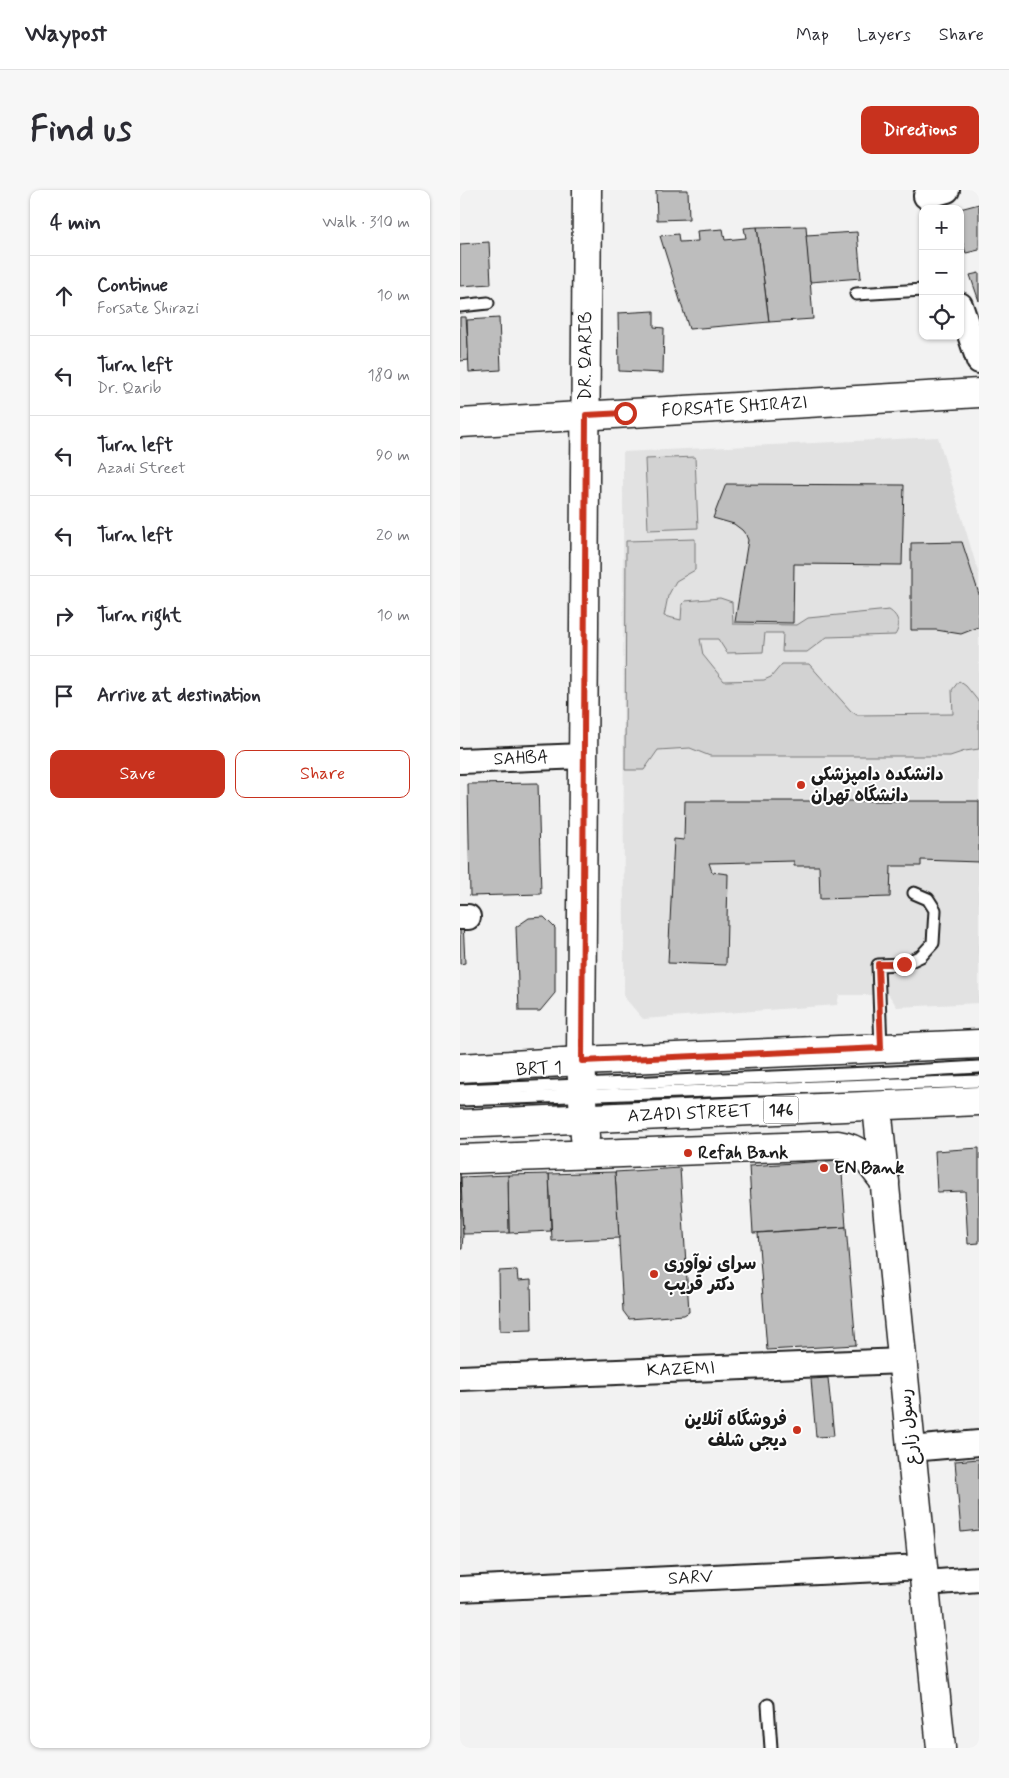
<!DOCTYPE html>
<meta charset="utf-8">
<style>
:root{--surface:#fff;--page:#f7f7f7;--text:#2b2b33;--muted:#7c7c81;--line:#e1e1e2;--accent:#c8321e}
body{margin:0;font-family:Mynerve,"Playpen Sans Arabic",sans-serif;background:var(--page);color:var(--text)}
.controls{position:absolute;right:15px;top:15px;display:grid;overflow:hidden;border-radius:10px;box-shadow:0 1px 4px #0004}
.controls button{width:45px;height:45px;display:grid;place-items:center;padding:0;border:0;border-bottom:1px solid var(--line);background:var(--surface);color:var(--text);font:25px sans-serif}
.stop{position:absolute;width:15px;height:15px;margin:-11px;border:4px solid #c8321e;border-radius:50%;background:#fff}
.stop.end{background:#c8321e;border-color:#fff;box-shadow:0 1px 5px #0008}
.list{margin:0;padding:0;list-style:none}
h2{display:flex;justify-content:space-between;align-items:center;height:65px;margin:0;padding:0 20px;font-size:21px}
h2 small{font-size:16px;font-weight:400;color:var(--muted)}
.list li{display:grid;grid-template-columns:32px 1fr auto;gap:15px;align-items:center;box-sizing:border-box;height:80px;padding:0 20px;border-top:1px solid var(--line)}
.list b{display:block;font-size:19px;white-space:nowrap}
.list p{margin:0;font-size:16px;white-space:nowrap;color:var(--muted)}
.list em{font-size:16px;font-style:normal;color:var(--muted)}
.actions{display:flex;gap:10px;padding:15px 20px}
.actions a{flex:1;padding:11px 0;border:1px solid var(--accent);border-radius:10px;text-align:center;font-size:18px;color:var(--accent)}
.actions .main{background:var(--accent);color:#fff}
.icon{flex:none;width:28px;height:28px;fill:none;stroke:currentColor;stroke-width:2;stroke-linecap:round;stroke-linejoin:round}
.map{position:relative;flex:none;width:519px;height:1558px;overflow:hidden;border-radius:10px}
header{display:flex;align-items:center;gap:30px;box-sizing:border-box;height:70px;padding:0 25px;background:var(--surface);border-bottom:1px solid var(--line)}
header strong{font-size:24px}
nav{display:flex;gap:28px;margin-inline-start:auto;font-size:18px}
.intro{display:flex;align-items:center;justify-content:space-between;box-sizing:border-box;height:120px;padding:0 30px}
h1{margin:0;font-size:35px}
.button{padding:12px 22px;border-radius:10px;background:var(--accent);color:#fff;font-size:18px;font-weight:700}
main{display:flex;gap:30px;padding:0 30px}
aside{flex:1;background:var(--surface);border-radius:10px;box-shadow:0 1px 4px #0004}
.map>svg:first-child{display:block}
.built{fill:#e2e2e2}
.green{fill:#d2d2d2;stroke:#777}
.building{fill:#bdbdbd;stroke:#1c1c1c}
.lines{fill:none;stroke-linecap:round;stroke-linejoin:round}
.lane-casing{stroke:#1c1c1c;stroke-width:15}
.street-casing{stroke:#1c1c1c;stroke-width:28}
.secondary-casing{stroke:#1c1c1c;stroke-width:31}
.primary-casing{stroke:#1c1c1c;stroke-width:31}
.lane{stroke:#fff;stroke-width:11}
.street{stroke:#fff;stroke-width:24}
.secondary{stroke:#fff;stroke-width:28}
.primary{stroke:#fff;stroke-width:28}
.route{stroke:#c8321e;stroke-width:6}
.poi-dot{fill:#c8321e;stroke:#fff;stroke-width:2}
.labels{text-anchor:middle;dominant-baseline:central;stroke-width:4;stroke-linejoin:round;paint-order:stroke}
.shield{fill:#fff;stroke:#606060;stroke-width:1}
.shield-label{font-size:16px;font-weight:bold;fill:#1c1c1c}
.street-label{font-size:18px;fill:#1c1c1c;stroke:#fff}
.poi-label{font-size:18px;font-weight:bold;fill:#1c1c1c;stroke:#fff;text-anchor:start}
</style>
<header>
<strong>Waypost</strong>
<nav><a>Map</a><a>Layers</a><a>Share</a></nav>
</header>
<div class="intro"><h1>Find us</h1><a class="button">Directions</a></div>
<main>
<aside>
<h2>4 min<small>Walk · 310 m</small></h2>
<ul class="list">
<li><svg class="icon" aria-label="ahead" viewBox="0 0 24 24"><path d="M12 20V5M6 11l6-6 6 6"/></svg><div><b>Continue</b><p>Forsate Shirazi</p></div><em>10 m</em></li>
<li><svg class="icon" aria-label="left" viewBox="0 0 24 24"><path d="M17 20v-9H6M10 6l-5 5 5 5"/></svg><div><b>Turn left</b><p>Dr. Qarib</p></div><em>180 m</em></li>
<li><svg class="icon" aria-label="left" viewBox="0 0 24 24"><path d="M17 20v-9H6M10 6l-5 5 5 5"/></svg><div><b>Turn left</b><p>Azadi Street</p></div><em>90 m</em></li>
<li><svg class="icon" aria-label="left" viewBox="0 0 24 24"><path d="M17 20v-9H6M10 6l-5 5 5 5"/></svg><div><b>Turn left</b></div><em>20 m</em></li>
<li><svg class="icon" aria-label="right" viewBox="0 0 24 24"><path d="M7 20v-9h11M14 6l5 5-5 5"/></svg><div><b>Turn right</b></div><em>10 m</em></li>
<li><svg class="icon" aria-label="arrive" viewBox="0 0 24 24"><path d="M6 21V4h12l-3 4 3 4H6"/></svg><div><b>Arrive at destination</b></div></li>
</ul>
<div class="actions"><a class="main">Save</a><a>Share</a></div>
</aside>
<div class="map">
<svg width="519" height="1558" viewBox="0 0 519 1558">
<rect width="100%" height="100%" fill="#f2f2f2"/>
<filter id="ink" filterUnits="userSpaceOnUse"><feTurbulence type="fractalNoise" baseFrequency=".02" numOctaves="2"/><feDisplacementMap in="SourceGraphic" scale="10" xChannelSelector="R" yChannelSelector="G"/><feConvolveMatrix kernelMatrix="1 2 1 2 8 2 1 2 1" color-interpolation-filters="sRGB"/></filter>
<g filter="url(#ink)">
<path class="built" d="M478 247 519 385V813L437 817 429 805H379L377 815 183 829 164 807 163 262Z"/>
<g class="green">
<path d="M235 267 238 338 188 340 185 269Z"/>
<path d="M235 349V380L216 391 208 406 204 426 221 430 222 414 225 411 260 408 272 412 273 434 337 435 348 428 429 420C439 426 441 436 435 445L367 447 347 462H322L323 443H305L303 462 267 463 258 449H240L243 465 264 491 304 490 311 487 322 474H349L391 521 397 525 493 524 492 500 499 491 506 496 519 512V559L505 561 490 566H250L230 558 198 560 184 580H165L166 351Z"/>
</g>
<g class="building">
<path d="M196 0H228L229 29 197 30Z"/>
<path d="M519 14V60L506 63 500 45V19Z"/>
<path d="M346 36 353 129 309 132 297 37Z"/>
<path d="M297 37 309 132 229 139 200 46 218 44 219 52 238 51 237 41 263 39 265 50 286 48 284 38Z"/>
<path d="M397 42 401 88 350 92 346 45Z"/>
<path d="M29 52 31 94 0 96V54Z"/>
<path d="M519 83V111L510 85Z"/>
<path d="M194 121V137L204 138 203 183 159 181 158 123Z"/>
<path d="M0 127H6L9 170 0 171Z"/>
<path d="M39 128 41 180 9 182 7 130Z"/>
<path d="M266 294 444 295 442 375 334 374 333 433 275 432 288 350 286 345 282 340 274 334 253 328Z"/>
<path d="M502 352 519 404V437L501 444 476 440H451V353Z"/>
<path d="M78 593 81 704 10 706 8 594Z"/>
<path d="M225 611H519V672L461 670V676H431L430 707 360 709 359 676H334V671L249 673 252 682 268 684 266 775 208 773 214 649 224 650Z"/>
<path d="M84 727 95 738V803L80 821H59L56 737 69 728Z"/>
<path d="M0 731H3L5 773 0 774Z"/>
<path d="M519 958V1053L508 1054 505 1001 477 1002 475 961Z"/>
<path d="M381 970 386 1037 293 1043 289 976Z"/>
<path d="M220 978 229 1122 224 1125 169 1129 163 1121 155 982Z"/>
<path d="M155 982 159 1048 92 1051 89 984Z"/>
<path d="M0 984 3 1044 2 1059H0Z"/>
<path d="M89 984 91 1041 49 1043 48 985Z"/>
<path d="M48 985 49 1043 3 1044 1 987Z"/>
<path d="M386 1037 396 1155 307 1160 298 1043Z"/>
<path d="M57 1080 58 1091 71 1090 72 1140 40 1141 39 1081Z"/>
<path d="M368 1188 374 1246 356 1247 351 1189Z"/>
<path d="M519 1269V1340L501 1342 495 1271Z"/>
</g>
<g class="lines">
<defs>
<g id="lane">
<path d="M396 104 463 100"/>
<path d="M0 116 28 113"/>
<path d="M421 858 418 775 444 774 461 766 473 753 475 720 468 709 454 703"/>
<path d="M0 900 432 882 519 877"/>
<path d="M0 910 519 891"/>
<path d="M308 1515 311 1558"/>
</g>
<g id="street">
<path d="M466 6 487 0"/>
<path d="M500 115 519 171"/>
<path id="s1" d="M0 571 123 566"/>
<path d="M0 727H8"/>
<path id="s2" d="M0 1188 443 1171"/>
<path d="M451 1259 519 1253"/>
<path d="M465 1393 519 1389"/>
<path id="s3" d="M0 1399 463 1377"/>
</g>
<g id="secondary">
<path id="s4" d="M0 233 519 203"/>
<path id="s5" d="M121 871 127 0"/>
<path d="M417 916 481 1558"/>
</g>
<g id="primary">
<path d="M121 871 125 947"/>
<path d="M0 878 121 871 519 854"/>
<path id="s6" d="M0 934 519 911"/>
<path d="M0 969 378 955C404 959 409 973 425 992"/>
</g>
</defs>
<use href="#lane" class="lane-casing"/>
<use href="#street" class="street-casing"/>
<use href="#secondary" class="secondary-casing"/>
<use href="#primary" class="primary-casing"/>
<use href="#lane" class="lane"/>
<use href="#street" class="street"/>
<use href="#secondary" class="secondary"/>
<use href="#primary" class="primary"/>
</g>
</g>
<g class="lines" filter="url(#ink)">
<path class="route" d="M165 223 126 225 122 871 421 858 418 774H444"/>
</g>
<g class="poi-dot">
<circle cx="341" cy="595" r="5"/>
<circle cx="228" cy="963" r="5"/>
<circle cx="364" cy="978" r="5"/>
<circle cx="194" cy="1084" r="5"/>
<circle cx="337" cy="1240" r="5"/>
</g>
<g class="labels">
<rect class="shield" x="303.5" y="906.5" width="35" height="27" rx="4"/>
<g class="shield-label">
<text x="321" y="920">146</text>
</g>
<g class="street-label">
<text stroke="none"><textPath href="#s5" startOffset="705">DR. QARIB</textPath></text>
<text stroke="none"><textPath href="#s4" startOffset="275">FORSATE SHIRAZI</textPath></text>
<text stroke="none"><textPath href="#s1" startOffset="61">SAHBA</textPath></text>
<text transform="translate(79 879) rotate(-3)">BRT 1</text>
<text stroke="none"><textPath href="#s6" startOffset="230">AZADI STREET</textPath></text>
<text stroke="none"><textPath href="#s2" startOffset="221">KAZEMI</textPath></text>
<text transform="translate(449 1237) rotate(-96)">رسول زارع</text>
<text stroke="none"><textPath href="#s3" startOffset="231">SARV</textPath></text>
</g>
<g class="poi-label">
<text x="351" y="585">دانشکده دامپزشکی<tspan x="351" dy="21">دانشگاه تهران</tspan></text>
<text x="238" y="963">Refah Bank</text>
<text x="374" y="978">EN Bank</text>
<text x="204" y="1074">سرای نوآوری<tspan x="204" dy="21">دکتر قریب</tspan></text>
<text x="327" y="1230" text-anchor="end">فروشگاه آنلاین<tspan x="327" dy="21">دیجی شلف</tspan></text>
</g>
</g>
</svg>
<div class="controls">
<button>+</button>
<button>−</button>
<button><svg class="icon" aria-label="locate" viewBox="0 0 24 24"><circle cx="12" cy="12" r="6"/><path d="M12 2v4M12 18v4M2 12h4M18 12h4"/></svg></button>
</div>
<div class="stop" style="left:165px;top:223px"></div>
<div class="stop end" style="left:444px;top:774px"></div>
</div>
</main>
